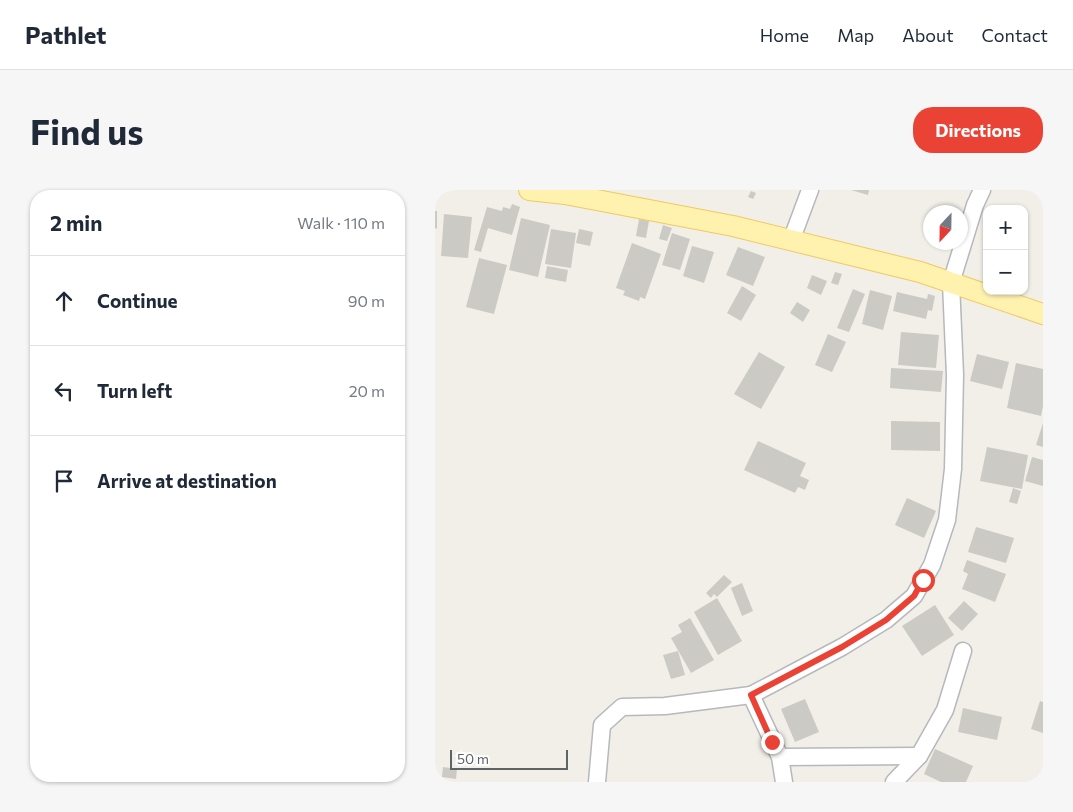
<!DOCTYPE html>
<meta charset="utf-8">
<style>
:root{--surface:#fff;--page:#f6f6f7;--text:#1f2937;--muted:#747a83;--line:#e0e1e3;--accent:#ea4335}
body{margin:0;font-family:Commissioner,sans-serif;background:var(--page);color:var(--text)}
.controls{position:absolute;right:15px;top:15px;display:grid;overflow:hidden;border-radius:10px;box-shadow:0 1px 4px #0004}
.controls button{width:45px;height:45px;display:grid;place-items:center;padding:0;border:0;border-bottom:1px solid var(--line);background:var(--surface);color:var(--text);font:25px sans-serif}
.compass{position:absolute;left:488px;top:15px;width:45px;height:45px;border-radius:50%;background:var(--surface);box-shadow:0 1px 4px #0004;rotate:202deg}
.scale{position:absolute;left:15px;bottom:12px;width:118px;box-sizing:border-box;padding-left:5px;border:2px solid #5f6368;border-top:0;font-size:14px;line-height:18px;white-space:nowrap;color:#5f6368;-webkit-text-stroke:4px #fff;paint-order:stroke}
.stop{position:absolute;width:15px;height:15px;margin:-11px;border:4px solid #ea4335;border-radius:50%;background:#fff}
.stop.end{background:#ea4335;border-color:#fff;box-shadow:0 1px 5px #0008}
.list{margin:0;padding:0;list-style:none}
h2{display:flex;justify-content:space-between;align-items:center;height:65px;margin:0;padding:0 20px;font-size:21px}
h2 small{font-size:16px;font-weight:400;color:var(--muted)}
.list li{display:grid;grid-template-columns:32px 1fr auto;gap:15px;align-items:center;box-sizing:border-box;height:90px;padding:0 20px;border-top:1px solid var(--line)}
.list b{display:block;font-size:19px;white-space:nowrap}
.list em{font-size:16px;font-style:normal;color:var(--muted)}
.icon{flex:none;width:28px;height:28px;fill:none;stroke:currentColor;stroke-width:2;stroke-linecap:round;stroke-linejoin:round}
.map{position:relative;flex:none;width:608px;height:592px;overflow:hidden;border-radius:20px}
header{display:flex;align-items:center;gap:30px;box-sizing:border-box;height:70px;padding:0 25px;background:var(--surface);border-bottom:1px solid var(--line)}
header strong{font-size:24px}
nav{display:flex;gap:28px;margin-inline-start:auto;font-size:18px}
.intro{display:flex;align-items:center;justify-content:space-between;box-sizing:border-box;height:120px;padding:0 30px}
h1{margin:0;font-size:35px}
.button{padding:12px 22px;border-radius:20px;background:var(--accent);color:#fff;font-size:18px;font-weight:700}
main{display:flex;gap:30px;padding:0 30px}
aside{flex:1;background:var(--surface);border-radius:20px;box-shadow:0 1px 4px #0004}
.map>svg:first-child{display:block}
.building{fill:#cccac5}
.lines{fill:none;stroke-linecap:round;stroke-linejoin:round}
.minor-casing{stroke:#b5b8bc;stroke-width:19}
.major-casing{stroke:#f2c960;stroke-width:22}
.minor{stroke:#fff;stroke-width:16}
.major{stroke:#fff2af;stroke-width:20}
.route{stroke:#ea4335;stroke-width:6}
</style>
<header>
<strong>Pathlet</strong>
<nav><a>Home</a><a>Map</a><a>About</a><a>Contact</a></nav>
</header>
<div class="intro"><h1>Find us</h1><a class="button">Directions</a></div>
<main>
<aside>
<h2>2 min<small>Walk · 110 m</small></h2>
<ul class="list">
<li><svg class="icon" aria-label="ahead" viewBox="0 0 24 24"><path d="M12 20V5M6 11l6-6 6 6"/></svg><div><b>Continue</b></div><em>90 m</em></li>
<li><svg class="icon" aria-label="left" viewBox="0 0 24 24"><path d="M17 20v-9H6M10 6l-5 5 5 5"/></svg><div><b>Turn left</b></div><em>20 m</em></li>
<li><svg class="icon" aria-label="arrive" viewBox="0 0 24 24"><path d="M6 21V4h12l-3 4 3 4H6"/></svg><div><b>Arrive at destination</b></div></li>
</ul>
</aside>
<div class="map">
<svg width="608" height="592" viewBox="0 0 608 592">
<rect width="100%" height="100%" fill="#f1efe8"/>
<g class="building">
<path d="M416 0H434L433 5Z"/>
<path d="M316 1 321 3 318 9 313 7Z"/>
<path d="M77 14 85 17 77 45 53 38 46 62 39 60 52 17 67 21 68 17 75 19Z"/>
<path d="M0 21H2V39L0 38Z"/>
<path d="M9 24 37 27 33 68 6 66Z"/>
<path d="M86 28 115 35 103 87 74 80Z"/>
<path d="M204 29 214 31 211 48 201 46Z"/>
<path d="M228 35 237 38 232 51 224 49Z"/>
<path d="M116 39 141 43 136 78 110 74Z"/>
<path d="M144 39 158 42 155 56 141 53Z"/>
<path d="M237 43 255 49 245 80 227 75Z"/>
<path d="M197 53 226 64 210 109 205 107 204 111 188 105 190 101 181 98Z"/>
<path d="M257 56 279 62 269 93 248 86Z"/>
<path d="M303 57 330 67 318 96 291 85Z"/>
<path d="M44 68 72 75 59 124 31 117Z"/>
<path d="M112 76 133 80 131 92 110 88Z"/>
<path d="M400 82 407 84 403 95 396 93Z"/>
<path d="M377 85 392 91 386 105 372 98Z"/>
<path d="M307 96 321 105 306 131 292 123Z"/>
<path d="M418 99 430 104 414 142 402 138Z"/>
<path d="M435 100 457 106 448 140 427 134Z"/>
<path d="M462 102 492 109 493 104 500 106 497 121 493 120 491 129 458 121Z"/>
<path d="M362 112 375 120 368 132 355 123Z"/>
<path d="M466 142 504 145 501 178 463 175Z"/>
<path d="M393 144 411 152 397 182 380 175Z"/>
<path d="M324 162 350 177 326 219 299 204Z"/>
<path d="M542 164 574 172 567 199 535 191Z"/>
<path d="M581 173 608 179V216L606 226 572 218Z"/>
<path d="M456 178 508 181 506 202 455 198Z"/>
<path d="M456 231 505 232V261L456 260Z"/>
<path d="M608 233V257L601 255Z"/>
<path d="M323 251 371 273 365 286 374 290 370 300 363 297 360 303 309 280Z"/>
<path d="M552 257 593 265 587 299 545 291Z"/>
<path d="M597 267 608 270V296L590 291Z"/>
<path d="M578 298 586 301 582 314 574 312Z"/>
<path d="M472 308 501 321 489 348 460 335Z"/>
<path d="M541 337 579 348 571 373 533 362Z"/>
<path d="M532 370 571 384 560 412 527 399 533 384 528 381Z"/>
<path d="M289 385 297 392 282 407 279 404 276 408 271 403Z"/>
<path d="M307 393 318 421 307 426 296 398Z"/>
<path d="M282 408 307 451 283 465 259 422Z"/>
<path d="M529 411 543 424 527 441 513 428Z"/>
<path d="M500 415 519 445 487 466 467 436Z"/>
<path d="M255 428 279 470 256 483 236 448 247 442 243 435Z"/>
<path d="M243 461 250 485 236 489 228 465Z"/>
<path d="M370 509 384 542 360 552 346 519Z"/>
<path d="M605 511 608 512V543L596 539Z"/>
<path d="M528 518 567 527 562 550 523 542Z"/>
<path d="M500 559 538 576 531 592H506L489 584Z"/>
<path d="M8 577 22 579 21 589 7 587Z"/>
</g>
<g class="lines">
<defs>
<g id="minor">
<path d="M356 51 375 0"/>
<path d="M316 505 407 457 451 430 479 406 497 375 512 330 518 279 520 185 516 93 540 15 547 0"/>
<path d="M345 567 484 566"/>
<path d="M162 592 167 535 187 517 230 516 316 505 345 567 349 592"/>
<path d="M459 592 484 566 510 520 528 461"/>
</g>
<path id="major" d="M94 0 130 4 298 36 485 82 608 124"/>
</defs>
<use href="#minor" class="minor-casing"/>
<use href="#major" class="major-casing"/>
<use href="#minor" class="minor"/>
<use href="#major" class="major"/>
</g>
<g class="lines">
<path class="route" d="M337 552 316 505 407 457 451 430 479 406 488 390"/>
</g>
</svg>
<div class="controls">
<button>+</button>
<button>−</button>
</div>
<svg class="compass" viewBox="-18 -18 36 36"><path d="M0-13l5 13h-10z" fill="#e53935"/><path d="M0 13l5-13h-10z" fill="#747a83"/></svg>
<div class="scale">50 m</div>
<div class="stop" style="left:488px;top:390px"></div>
<div class="stop end" style="left:337px;top:552px"></div>
</div>
</main>
